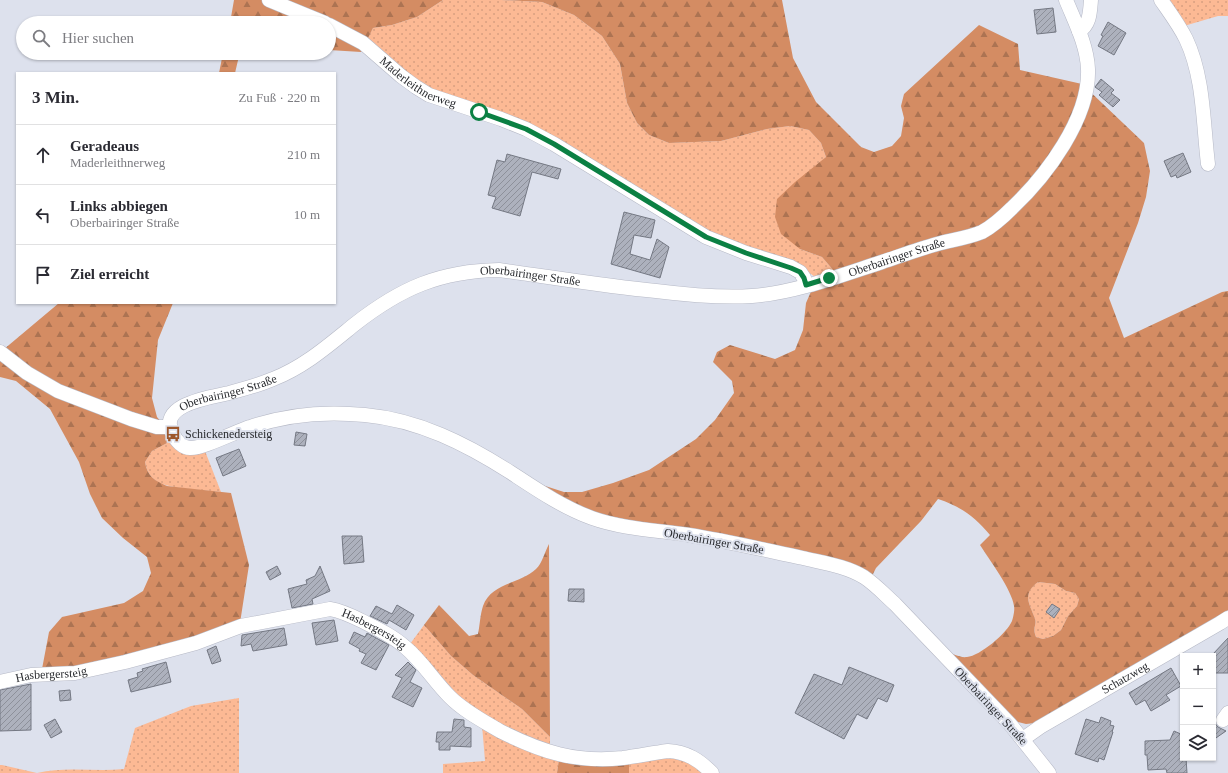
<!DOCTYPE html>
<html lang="de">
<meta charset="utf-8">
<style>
:root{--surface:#fff;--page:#f2f2f3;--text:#2b2b33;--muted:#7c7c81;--line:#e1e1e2}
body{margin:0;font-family:"Times New Roman",serif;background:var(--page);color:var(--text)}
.controls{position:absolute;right:12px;bottom:12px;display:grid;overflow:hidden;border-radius:0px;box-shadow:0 1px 3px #0004}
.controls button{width:36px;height:36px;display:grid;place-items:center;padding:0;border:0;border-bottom:1px solid var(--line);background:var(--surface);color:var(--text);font:20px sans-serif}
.stop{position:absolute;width:12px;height:12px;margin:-9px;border:3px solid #0b8043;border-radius:50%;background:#fff}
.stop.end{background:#0b8043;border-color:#fff;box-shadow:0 1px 4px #0008}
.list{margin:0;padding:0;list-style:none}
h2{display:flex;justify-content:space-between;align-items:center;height:52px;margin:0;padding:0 16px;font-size:17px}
h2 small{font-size:13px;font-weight:400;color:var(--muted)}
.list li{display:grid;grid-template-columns:26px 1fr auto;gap:12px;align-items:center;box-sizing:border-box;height:60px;padding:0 16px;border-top:1px solid var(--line)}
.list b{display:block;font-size:15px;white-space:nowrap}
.list p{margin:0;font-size:13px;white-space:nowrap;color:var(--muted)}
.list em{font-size:13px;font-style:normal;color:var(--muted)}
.icon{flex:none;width:22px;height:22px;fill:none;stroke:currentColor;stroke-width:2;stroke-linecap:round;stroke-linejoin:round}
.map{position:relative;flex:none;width:1228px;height:773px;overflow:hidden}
.search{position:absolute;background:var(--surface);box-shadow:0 1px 3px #0004;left:16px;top:16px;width:320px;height:44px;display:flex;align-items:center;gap:10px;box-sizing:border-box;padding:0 14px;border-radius:22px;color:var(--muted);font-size:15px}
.panel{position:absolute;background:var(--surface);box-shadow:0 1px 3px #0004;left:16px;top:72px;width:320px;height:232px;border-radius:0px}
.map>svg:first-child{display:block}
.grass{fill:url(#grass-dots)}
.forest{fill:url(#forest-firs);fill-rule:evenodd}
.building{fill:url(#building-hatch);stroke:#747883}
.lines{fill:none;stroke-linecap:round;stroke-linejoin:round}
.minor-casing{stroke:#b6b9c6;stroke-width:15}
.minor{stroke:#fff;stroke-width:14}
.route{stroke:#0b8043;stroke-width:5}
.labels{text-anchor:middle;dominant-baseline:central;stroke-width:4;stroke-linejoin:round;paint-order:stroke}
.street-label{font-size:12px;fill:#282a2e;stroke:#dde1ed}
.poi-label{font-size:12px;fill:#282a2e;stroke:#dde1ed;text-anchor:start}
</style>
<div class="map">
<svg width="1228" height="773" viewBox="0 0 1228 773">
<defs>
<pattern id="grass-dots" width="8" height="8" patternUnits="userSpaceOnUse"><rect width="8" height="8" fill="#fcb994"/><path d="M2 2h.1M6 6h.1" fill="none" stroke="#d89f80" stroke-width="1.8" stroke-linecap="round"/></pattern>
<pattern id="forest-firs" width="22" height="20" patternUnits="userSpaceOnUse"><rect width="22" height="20" fill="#d48c63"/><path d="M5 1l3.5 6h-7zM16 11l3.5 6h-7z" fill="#ac7352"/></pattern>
<pattern id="building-hatch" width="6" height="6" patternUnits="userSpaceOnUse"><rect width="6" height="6" fill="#adb1bd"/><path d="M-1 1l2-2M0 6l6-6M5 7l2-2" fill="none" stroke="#8d909a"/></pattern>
</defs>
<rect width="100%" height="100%" fill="#dde1ed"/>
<g class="grass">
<path d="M443 0H501L542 2 574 15 602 36 620 64 627 103 637 123 649 135 669 143 721 141 767 129 790 126 809 130 821 143 826 157 820 163 800 249 822 257 834 271 815 277 803 268 732 245 573 152 418 84 366 41 373 28 392 25 417 17Z"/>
<path d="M1165 0H1228V16H1218L1184 26Z"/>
<path d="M169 442C181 457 188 456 205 451L221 492C210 491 200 490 189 489 169 486 149 486 145 462L152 451Z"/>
<path d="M1038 582 1055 584 1066 591 1075 593 1079 599 1077 606 1068 616 1061 630 1053 636 1043 639 1036 637C1032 627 1037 625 1035 619 1030 604 1021 594 1038 582Z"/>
<path d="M424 625 451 656 473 675 522 709 550 737V750L539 746 457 700 410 644Z"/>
<path d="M239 698V773H37C66 766 94 772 124 769L135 728 191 706Z"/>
<path d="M482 725 559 759 557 773H443V764L485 761Z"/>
<path d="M683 756 706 773H629V761Z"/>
<path d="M0 765H2L37 773H0Z"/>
</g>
<g class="forest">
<path d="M234 0H443L417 17 392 25 373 28 361 52 329 50V23H230Z"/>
<path d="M501 0H782L793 58 816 102 861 147 874 152 892 146 901 136 904 118 901 106 904 94 979 25 1018 44 1020 70 1082 84 1144 143 1150 171 1146 197 1138 223 1109 298 1124 338 1222 292 1228 291V610L1215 620 1035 723 1026 724 1018 722 944 649C951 653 959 658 967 657 980 656 1007 633 1012 621 1013 618 1015 610 1014 606 1012 590 989 559 980 545L990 535C975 517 960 506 938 499L921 521 876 568 872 576 663 527 589 512 536 483 564 492H582L613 483 649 470 696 439 715 420 734 393 732 381 713 362 717 352 730 345 775 359 795 350 803 330 806 303 813 287 834 271 822 257 800 249 781 234 775 217 777 199 795 182 826 157 821 143 809 130 790 126 767 129 721 141 669 143 649 135 637 123 627 103 620 64 602 36 574 15 542 2ZM1038 582 1055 584 1066 591 1075 593 1079 599 1077 606 1068 616 1061 630 1053 636 1043 639 1036 637C1032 627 1037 625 1035 619 1030 604 1021 595 1038 582Z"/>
<path d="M223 53H245L239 56 235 73H219Z"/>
<path d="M59 303H173L158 340 152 398 157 417 162 423 165 434 169 442 152 451 145 462C147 476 155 481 167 486L231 493 249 565 240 623 205 636 75 669H42L49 632 62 617 124 603 143 591 151 573 147 557 123 538 102 518 90 494 79 462 50 409 16 381 0 377V355L3 350Z"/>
<path d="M549 544 550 737 522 709 473 675 451 656 424 625 439 605 469 636 478 634C480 625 480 615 483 606 491 583 520 584 536 569 542 564 545 551 549 544Z"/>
<path d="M559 759 629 761V773H557Z"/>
</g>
<g class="building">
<path d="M1053 8 1056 32 1037 34 1034 10Z"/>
<path d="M1108 22 1126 33 1114 55 1098 46 1103 36 1101 35Z"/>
<path d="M1101 79 1114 90 1111 93 1120 100 1113 107 1099 95 1102 92 1095 87Z"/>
<path d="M1183 153 1191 172 1177 178 1176 175 1171 177 1164 161Z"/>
<path d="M507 154 561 169 558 179 532 172 520 216 492 208 496 197 488 195 497 160 505 162Z"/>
<path d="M624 212 655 220 651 238 634 235 630 254 650 260 657 239 669 247 660 278 611 264Z"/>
<path d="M296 432 307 434 305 446 294 445Z"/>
<path d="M239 449 246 466 223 476 216 458Z"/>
<path d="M342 536H362L364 562 344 564Z"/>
<path d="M277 566 281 574 270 580 266 572Z"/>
<path d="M320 566 330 591 312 599 313 604 292 608 288 589 307 584 306 580 315 576Z"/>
<path d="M569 589H584V602L568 601Z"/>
<path d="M1052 604 1060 609 1054 618 1046 612Z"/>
<path d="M397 605 414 615 406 630 389 620 387 624 370 616 376 606 392 614Z"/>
<path d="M334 620 338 641 316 645 312 623Z"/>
<path d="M284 628 287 645 253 651 251 644 241 646 242 635Z"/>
<path d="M354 632 365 637 367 633 389 645 376 670 361 663 366 654 359 651 360 649 349 643Z"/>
<path d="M1228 638V673H1213V654Z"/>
<path d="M216 646 221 661 212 664 207 650Z"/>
<path d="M166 662 171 682 131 692 128 680 138 677 137 673 143 671 142 669Z"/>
<path d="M408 662 416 670 410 682 422 688 413 707 392 697 402 678 395 675Z"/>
<path d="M849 667 894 685 887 702 878 698 867 719 857 714 844 739 795 713 814 674 842 685Z"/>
<path d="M1171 668 1181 686 1166 695 1170 700 1151 711 1145 700 1136 705 1129 693Z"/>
<path d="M31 684V730L0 731V690Z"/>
<path d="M70 690 71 700 60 701 59 691Z"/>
<path d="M1101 717 1111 721 1110 725 1114 726 1112 732H1113L1104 760 1099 758 1098 762 1075 754 1086 719 1099 723Z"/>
<path d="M55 719 62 732 51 738 44 725Z"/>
<path d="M454 719 464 720V727L471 728V747L450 746V750H439V742H436L437 732H452Z"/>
<path d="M1213 721 1218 727 1226 731 1213 740Z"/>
<path d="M1174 731 1183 735V758H1186L1187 773H1167L1166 769 1148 770 1147 755H1145V741L1170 740Z"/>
</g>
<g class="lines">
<defs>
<g id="minor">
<path d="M269 0 325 23"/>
<path d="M1161 0C1170 13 1179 25 1186 39 1204 77 1203 123 1208 164"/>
<path id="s1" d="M329 25 363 43 401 76 416 87 429 95 501 119 526 129 554 144 706 237 746 253 791 267 800 272 804 278 806 285"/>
<path d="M1079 31C1090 25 1090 12 1091 0"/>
<path d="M0 352 27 373 58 391 131 419 157 427H170"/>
<path id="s2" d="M0 682 31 675 75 673 125 662 196 643 241 626 330 609C343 611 354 617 366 623 380 630 394 637 405 647 422 661 434 681 450 697 464 711 483 721 500 731 542 752 575 763 623 758 638 756 653 753 668 751 687 752 699 760 712 773"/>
<path d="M1223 720 1228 713"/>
<path id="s3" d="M1023 739 1040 727 1220 623 1228 618"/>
<path id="s4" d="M1049 773 1010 724 895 604C885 595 876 585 864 577 846 566 824 563 803 558 765 550 727 541 689 535 656 530 623 529 592 518 562 507 536 489 510 472 466 444 419 420 365 415 326 411 288 414 250 427 237 431 202 449 190 448 183 448 176 441 173 434 156 404 212 397 229 393 244 389 259 385 273 379 304 367 329 345 355 324 401 288 440 271 499 270 551 277 603 286 656 291 688 295 720 298 752 296 795 293 842 275 882 262 900 256 919 249 937 244 952 240 967 238 982 232 993 226 1003 217 1012 208 1046 176 1090 118 1088 69 1087 45 1075 22 1066 0"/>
</g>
</defs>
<use href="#minor" class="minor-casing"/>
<use href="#minor" class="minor"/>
</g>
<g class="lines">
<path class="route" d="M479 112 526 129 554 144 706 237 746 253 791 268 800 272 804 278 806 285 829 278"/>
</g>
<defs>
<symbol id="bus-bare" viewBox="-9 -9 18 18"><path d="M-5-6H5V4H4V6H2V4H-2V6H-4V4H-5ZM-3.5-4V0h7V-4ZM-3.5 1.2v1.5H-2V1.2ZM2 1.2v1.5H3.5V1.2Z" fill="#9d572c" stroke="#dde1ed" stroke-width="2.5" paint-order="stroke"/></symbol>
</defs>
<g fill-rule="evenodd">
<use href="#bus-bare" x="162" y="423" width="22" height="22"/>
</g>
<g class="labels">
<g class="street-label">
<text stroke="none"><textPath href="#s1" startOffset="107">Maderleithnerweg</textPath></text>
<text stroke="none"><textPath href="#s4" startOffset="1793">Oberbairinger Straße</textPath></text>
<text stroke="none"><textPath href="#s4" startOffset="1420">Oberbairinger Straße</textPath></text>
<text stroke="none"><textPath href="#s4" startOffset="1085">Oberbairinger Straße</textPath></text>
<text transform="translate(714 541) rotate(10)">Oberbairinger Straße</text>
<text stroke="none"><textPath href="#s2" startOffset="388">Hasbergersteig</textPath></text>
<text stroke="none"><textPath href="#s2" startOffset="52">Hasbergersteig</textPath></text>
<text stroke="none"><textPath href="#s3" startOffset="119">Schatzweg</textPath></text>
<text transform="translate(991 706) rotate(47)">Oberbairinger Straße</text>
</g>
<g class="poi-label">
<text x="185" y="434">Schickenedersteig</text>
</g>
</g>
</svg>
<div class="controls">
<button>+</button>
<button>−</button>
<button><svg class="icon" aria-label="layers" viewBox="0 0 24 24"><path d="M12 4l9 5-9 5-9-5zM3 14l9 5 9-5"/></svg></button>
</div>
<div class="stop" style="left:479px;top:112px"></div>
<div class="stop end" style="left:829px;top:278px"></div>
<div class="search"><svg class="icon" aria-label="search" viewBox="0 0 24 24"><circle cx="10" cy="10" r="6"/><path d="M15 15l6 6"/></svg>Hier suchen</div>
<section class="panel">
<h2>3 Min.<small>Zu Fuß · 220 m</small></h2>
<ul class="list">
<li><svg class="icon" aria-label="ahead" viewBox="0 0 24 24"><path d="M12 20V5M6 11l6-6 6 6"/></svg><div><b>Geradeaus</b><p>Maderleithnerweg</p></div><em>210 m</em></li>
<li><svg class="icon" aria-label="left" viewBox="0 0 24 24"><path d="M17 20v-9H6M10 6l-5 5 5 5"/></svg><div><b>Links abbiegen</b><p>Oberbairinger Straße</p></div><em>10 m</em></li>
<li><svg class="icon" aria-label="arrive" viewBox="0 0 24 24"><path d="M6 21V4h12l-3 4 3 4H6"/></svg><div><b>Ziel erreicht</b></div></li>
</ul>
</section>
</div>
